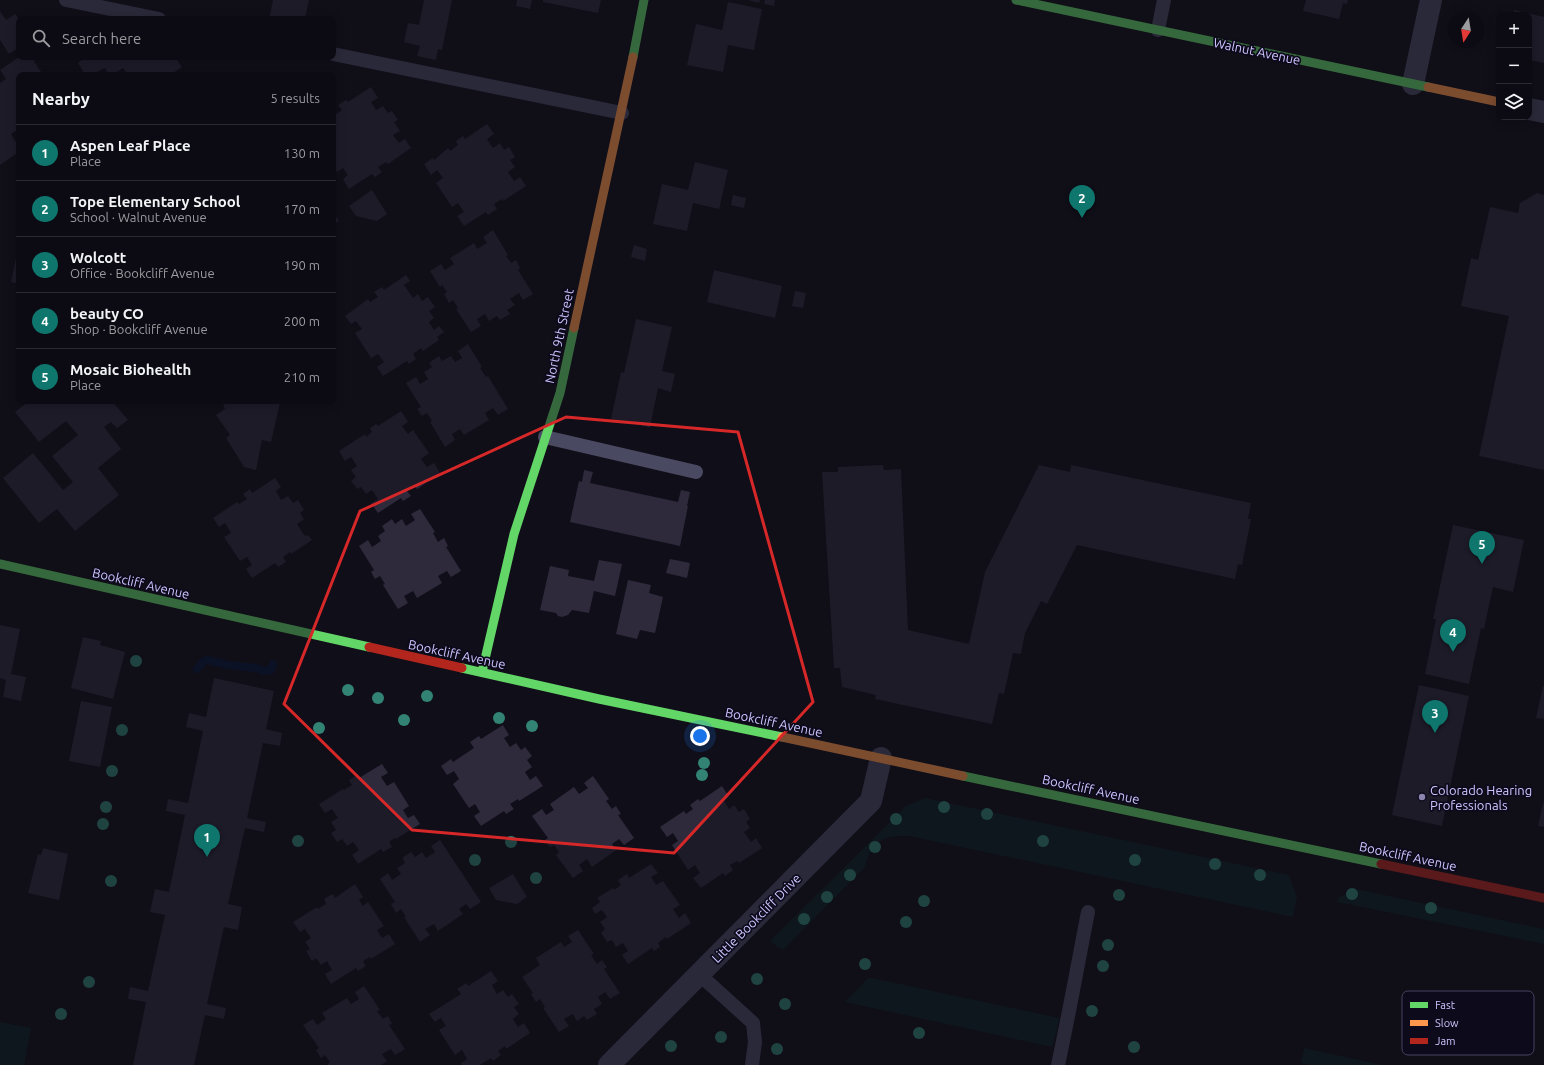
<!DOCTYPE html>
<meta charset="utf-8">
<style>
:root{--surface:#0c0a12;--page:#15131b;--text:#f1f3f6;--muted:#9a9a9f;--line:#2c2b32;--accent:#0f766e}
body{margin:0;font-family:Ubuntu,sans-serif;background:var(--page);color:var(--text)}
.controls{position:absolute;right:12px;top:12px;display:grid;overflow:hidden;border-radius:8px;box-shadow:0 2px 10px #0003}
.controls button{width:36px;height:36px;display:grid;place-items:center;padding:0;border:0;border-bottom:1px solid var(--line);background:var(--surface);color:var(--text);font:20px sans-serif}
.compass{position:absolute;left:1448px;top:12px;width:36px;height:36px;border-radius:50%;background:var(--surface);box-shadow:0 2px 10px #0003;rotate:192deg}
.you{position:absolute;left:700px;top:736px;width:14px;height:14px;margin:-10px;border:3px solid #fff;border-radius:50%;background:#1a73e8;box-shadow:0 0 0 6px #1a73e833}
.badge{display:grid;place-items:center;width:26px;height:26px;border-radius:50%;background:var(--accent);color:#fff;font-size:13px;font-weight:700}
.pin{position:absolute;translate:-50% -33px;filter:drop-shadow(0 1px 2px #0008)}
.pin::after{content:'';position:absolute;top:21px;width:14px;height:12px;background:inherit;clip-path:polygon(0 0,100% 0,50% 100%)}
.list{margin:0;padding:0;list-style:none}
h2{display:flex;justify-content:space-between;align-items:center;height:52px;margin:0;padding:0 16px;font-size:17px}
h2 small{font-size:13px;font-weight:400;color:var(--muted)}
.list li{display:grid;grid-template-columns:26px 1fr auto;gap:12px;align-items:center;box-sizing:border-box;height:56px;padding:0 16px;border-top:1px solid var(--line)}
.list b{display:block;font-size:15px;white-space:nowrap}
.list p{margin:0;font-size:13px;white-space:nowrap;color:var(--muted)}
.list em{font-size:13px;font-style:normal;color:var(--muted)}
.icon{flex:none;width:22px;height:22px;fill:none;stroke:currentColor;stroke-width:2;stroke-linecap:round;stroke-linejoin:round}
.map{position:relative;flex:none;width:1544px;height:1065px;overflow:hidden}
.search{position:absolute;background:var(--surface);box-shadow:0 2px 10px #0003;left:16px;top:16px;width:320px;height:44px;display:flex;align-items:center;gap:10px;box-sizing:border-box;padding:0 14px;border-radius:8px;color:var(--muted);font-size:15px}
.panel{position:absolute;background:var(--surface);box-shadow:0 2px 10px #0003;left:16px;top:72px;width:320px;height:332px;border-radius:8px}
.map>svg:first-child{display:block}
.green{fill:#0d2324}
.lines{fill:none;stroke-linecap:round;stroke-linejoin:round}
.stream{stroke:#071736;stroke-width:8}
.building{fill:#2e2a3c}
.lane{stroke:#4a4962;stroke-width:14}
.street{stroke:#4a4962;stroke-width:22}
.fast{stroke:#63d668;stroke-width:9}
.slow{stroke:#ff974d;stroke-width:9}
.jam{stroke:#b3261e;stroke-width:9}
.tree{fill:#328374}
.marked{fill:none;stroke:#d62828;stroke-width:3;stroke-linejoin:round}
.poi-dot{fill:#8b85ae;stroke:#0d0a1c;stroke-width:1.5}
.labels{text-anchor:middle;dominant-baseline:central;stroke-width:3.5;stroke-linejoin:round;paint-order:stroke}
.street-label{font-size:13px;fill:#cdc5ff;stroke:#0d0a1c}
.poi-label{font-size:13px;fill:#cdc5ff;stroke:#0d0a1c;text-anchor:start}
.key{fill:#0d0a1c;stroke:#474260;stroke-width:1}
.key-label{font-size:11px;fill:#cdc5ff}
</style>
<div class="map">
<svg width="1544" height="1065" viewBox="0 0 1544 1065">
<rect width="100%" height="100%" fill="#100e18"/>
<g class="green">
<path d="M925 798 1289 875 1297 897 1293 917 909 836C882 836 872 840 865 867L784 949 779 948 770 941 906 806Z"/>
<path d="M1356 889 1544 929V944L1337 902 1338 898Z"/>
<path d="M868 978H872L1059 1018 1056 1034 1052 1047 845 1002Z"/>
<path d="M0 1022 31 1028 24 1065H0Z"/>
<path d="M1304 1048 1382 1065H1311L1301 1063Z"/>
</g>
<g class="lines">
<path class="stream" d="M197 669 204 661 207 660 228 665 256 668 264 671 271 670 273 664"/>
</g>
<g class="building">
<path d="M273 0H309L305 19H269Z"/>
<path d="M424 0H452L442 50 438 49 436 60 417 56 420 46 404 42 408 23 419 25Z"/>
<path d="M517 0H532L530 9 516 6Z"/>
<path d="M543 0H601L598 13 543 2Z"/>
<path d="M748 0H760L759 3Z"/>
<path d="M765 0H775L774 6 764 4Z"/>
<path d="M1306 0H1348L1347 4 1343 3 1339 19 1303 11Z"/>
<path d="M728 2 762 9 754 50 728 45 723 72 687 65 696 24 722 30Z"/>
<path d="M1514 10 1544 17V63L1529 60V15H1513Z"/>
<path d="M0 11 6 20 15 14 19 19V51L18 48 9 54 0 40Z"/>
<path d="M19 57H40L34 61 43 75H19V129L11 134 19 147V152L0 165V83L6 79 0 70Z"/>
<path d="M82 57H175L182 67 170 75H154L153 73 150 75H128L123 68 112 75H109L105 68 97 72 99 75H78L83 71 78 63 83 59Z"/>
<path d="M371 87 378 98 371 102 376 110 383 106 388 113 392 111 398 120 394 122 400 131 393 135 399 143 405 139 411 148 388 164 386 162 378 167 382 172 375 177 372 174 349 189 343 179 348 175 343 168 337 172 333 166V116L342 110 338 105 346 100 348 102Z"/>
<path d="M487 124 494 134 487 139 493 148 500 143 504 150 509 147 515 157 510 160 515 167 508 172 514 181 520 177 526 186 503 201 502 199 494 204 497 209 488 215 486 212 464 226 457 216 464 212 458 203 452 207 436 183 443 178 437 170 431 175 424 164 433 158 434 160 448 148 450 151 458 145 456 141 463 136 465 139Z"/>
<path d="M695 162 728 170 719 209 693 203 687 231 653 224 662 184 688 190Z"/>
<path d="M372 190 387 214 377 221 356 216 349 206Z"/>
<path d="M1537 193 1544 195V470L1479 456 1509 316 1461 306 1471 258 1478 260 1490 207 1518 213 1520 203Z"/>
<path d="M733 195 746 198 744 208 731 205Z"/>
<path d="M333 212 339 221 333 225Z"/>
<path d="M493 230 508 255 506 256 511 263 516 260 520 268 518 270 533 294 523 300 519 293 510 299 515 305 507 310 510 314 500 320 497 316 489 321 485 314 477 319 481 326 471 332 456 309 458 308 453 300 449 303 444 294 447 292 442 285 440 287 430 271 441 264 445 270 454 264 450 258 474 243 477 249 487 243 483 237Z"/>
<path d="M634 245 647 249 645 261 631 257Z"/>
<path d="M16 258H19V284L11 282Z"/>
<path d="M714 270 782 286 775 318 707 302Z"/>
<path d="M406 275 410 281 404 285 413 298 418 294 422 301 428 297 435 307 429 311 434 318 429 322 434 330 439 326 444 332 437 337 439 340 423 351 421 348 413 354 416 359 409 364 407 361 383 376 377 367 384 362 378 354 371 358 355 333 362 329 356 321 351 324 345 316 368 299 370 302 378 297 374 292 382 287 384 290Z"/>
<path d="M795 291 806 293 803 308 792 306Z"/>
<path d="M636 319 672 327 662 371 675 374 671 392 658 388 650 427 611 419 621 372 624 373Z"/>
<path d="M468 344 482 367 480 368 486 377 488 376 508 409 498 415 493 408 485 413 489 420 464 435 460 429 452 434 455 440 445 447 430 422 432 421 427 413 422 416 417 409 421 407 406 383 416 377 420 384 428 379 424 372 432 367 429 363 439 356 442 361 451 356 455 362 462 358 458 351Z"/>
<path d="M29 401H112L128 420 117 428 111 422 104 427 121 449 98 468 119 495 75 531 57 509 39 523 3 478 33 453 63 490 73 482 52 456 78 435 66 421 39 442 15 412Z"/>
<path d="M229 401H270L280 403 271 442 262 440 256 470 244 467 226 438 230 435 216 415 225 409 223 405Z"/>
<path d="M401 411 408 422 402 426 408 434 413 430 429 453 421 459 427 467 434 463 440 473 417 489 415 486 407 491 411 496 403 501 401 498 378 513 371 503 378 499 372 490 366 494 361 487 357 489 351 481 356 477 351 470 357 466 351 457 345 461 339 451 365 434 366 437 372 432 370 428 376 424 378 426Z"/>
<path d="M883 465 884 470 901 469 908 630 969 644 985 572 1039 465 1070 472 1071 465 1251 503 1248 519H1251L1242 565 1238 564 1235 579 1077 545 1047 604 1041 601 1025 633 1021 654 1013 653 1004 694 999 693 992 724 875 699 876 695 842 687 840 668H834L822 472H838V467Z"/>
<path d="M584 470 593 472 590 483 678 502 681 490 690 492 687 506H688L680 546 570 522 579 481 582 482Z"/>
<path d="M275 478 281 487 276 491 281 500 288 496 293 503 298 500 304 510 300 513 304 519 297 524 305 536 308 535 312 540 291 554 290 552 283 557 286 562 278 567 275 563 252 578 246 569 252 565 247 557 240 561 224 537 231 533 225 523 219 527 213 518 237 502 239 504 247 499 243 494 250 489 252 493Z"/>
<path d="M420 509 435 532 433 533 438 542 444 538 448 546 446 547 461 571 451 577 447 571 438 576 442 583 417 598 413 591 404 596 408 603 398 609 383 585 385 584 380 576 375 579 371 572 374 570 359 546 368 540 372 547 381 541 378 536 385 531 382 526 392 519 395 524 402 519 406 526 415 520 411 514Z"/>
<path d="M1453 525 1524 540 1513 592 1493 587 1484 629 1481 628 1469 684 1425 674 1436 619H1433Z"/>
<path d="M670 559 690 563 687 578 666 573Z"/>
<path d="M599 560 622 564 615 596 594 591 589 613 572 610 568 615 562 617 558 616 556 613 540 610 550 566 569 570 568 576 594 581Z"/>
<path d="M628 580 651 585 649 593 663 597 655 633 640 630 637 639 616 634Z"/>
<path d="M0 625 20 629 11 674 26 677 21 701 3 697 6 680 0 678Z"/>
<path d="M83 637 101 641 100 645 125 652 113 699 71 688Z"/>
<path d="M214 678 274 691 266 729 282 733 280 746 263 743 247 818 266 822 264 832 245 828 228 904 242 907 238 930 224 927 207 1004 226 1008 224 1019 205 1015 194 1065H133L146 1002 128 999 130 987 148 991 165 915 150 912 155 889 169 892 185 815 166 811 168 799 188 803 203 731 186 727 189 713 206 717Z"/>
<path d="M1419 685 1469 696 1442 826 1392 815Z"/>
<path d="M1543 686H1544V719L1536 718Z"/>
<path d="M81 701 112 707 100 767 69 761Z"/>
<path d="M503 725 509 735 504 738 510 747 516 743 521 750 525 747 532 756 527 760 532 767 525 772 530 780 536 776 543 786 519 801 518 799 510 804 514 809 506 814 504 811 481 826 474 816 480 812 475 804 469 808 453 784 459 779 454 771 447 775 441 766 451 759 453 762 474 748 470 742 479 736 481 739Z"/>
<path d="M382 764 388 773 381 777 387 786 394 782 409 806 403 810 408 818 414 815 420 824 396 839 395 838 389 842 392 847 383 852 381 849 358 864 352 855 359 850 353 842 347 846 342 839 337 842 331 833 336 830 331 822 338 818 332 809 325 813 319 804 343 789 344 790 352 785 349 780 357 775 359 778Z"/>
<path d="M593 776 609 799 606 801 612 809 616 806 621 814 618 815 634 838 624 845 619 839 612 844 616 850 592 867 587 859 579 865 583 871 573 878 556 855 559 852 554 845 550 847 545 840 548 838 532 816 542 809 546 815 554 810 550 804 574 787 579 794 588 788 584 783Z"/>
<path d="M722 786 729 797 724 801 729 809 734 805 739 812 744 809 750 819 746 822 750 828 744 832 751 842 756 838 762 848 739 863 737 861 730 865 733 870 725 876 723 873 701 888 693 878 700 873 695 865 688 870 672 845 678 841 673 833 667 837 660 827 684 811 686 814 693 809 690 805 698 799 700 801Z"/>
<path d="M1543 803H1544V827L1538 826Z"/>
<path d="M440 840 481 902 470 909 466 904 459 909 463 914 438 931 434 924 425 929 430 935 420 942 404 917H406L401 909 396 913 391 904 395 902 380 879 388 873 392 880 401 874 397 868 405 863 402 858 411 852 415 857 422 852 426 858 435 852 431 846Z"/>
<path d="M43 848 68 854 59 900 28 893 38 854 41 855Z"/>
<path d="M651 864 658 873 651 877 656 885 663 881 680 905 673 909 679 918 685 913 691 923 667 939 666 937 658 943 660 947 654 951 652 948 628 964 622 955 628 951 623 943 616 947 612 940 607 942 601 933 605 929 600 922 607 917 602 910 595 914 592 908 600 902 597 898 613 888 614 890 621 885 618 880 627 874 629 878Z"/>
<path d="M513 874 527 897 517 904 496 900 489 888Z"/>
<path d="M355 884 363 897 359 900 363 906 368 902 384 926 377 930 382 938 389 934 395 944 371 959 370 957 363 961 366 966 358 971 356 968 331 984 325 974 332 970 327 961 321 965 316 958 312 961 306 951 310 949 305 942 311 938 305 929 300 932 293 922 317 907 318 909 326 904 324 899 327 897 333 894 335 898Z"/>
<path d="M578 930 594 954 591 955 597 964 602 960 607 967 604 969 620 993 610 999 605 992 598 997 602 1004 594 1009 597 1014 587 1020 584 1016 577 1021 573 1014 564 1019 569 1026 559 1032 543 1008 545 1007 540 999 536 1002 531 994 533 993 522 977 540 965 536 958 561 942 564 947 572 942 568 936Z"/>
<path d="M491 971 498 981 492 985 497 994 503 990 508 997 512 994 519 1004 514 1007 519 1014 513 1019 518 1027 524 1023 530 1033 506 1049 505 1046 498 1051 501 1055 493 1061 491 1058 480 1065H462L461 1063 467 1059 462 1050 455 1055 439 1030 446 1026 441 1018 435 1022 429 1014 461 994 457 989 466 983 468 986Z"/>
<path d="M364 986 380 1010 377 1011 383 1019 388 1016 392 1024 389 1025 405 1049 395 1055 391 1049 382 1054 387 1061 381 1065H329L328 1064 330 1062 325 1055 321 1058 316 1050 319 1048 303 1025 313 1019 317 1025 326 1019 322 1013 347 998 351 1004 359 999 355 992Z"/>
</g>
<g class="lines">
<g class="lane">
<path d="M66 0 159 19"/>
<path d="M1158 30 1164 0"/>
<path d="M333 54 622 113"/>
<path d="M545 437 696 472"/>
<path d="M700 975 753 1023 755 1042 752 1065"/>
<path d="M1058 1065C1069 1014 1078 963 1088 912"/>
</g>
<g class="street">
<path d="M1413 84 1431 0"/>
<path d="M1529 109 1544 112"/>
<path d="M609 1065 871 801 881 758"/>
</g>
<g class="fast">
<path d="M1016 0 1428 87"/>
<path d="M633 57 644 0"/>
<path d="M0 564 369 647"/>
<path d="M462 668 599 699 782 737"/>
<path d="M482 672 514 534 560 393 574 328"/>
<path d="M963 776 1381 864"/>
</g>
<g class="slow">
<path d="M1428 87 1499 102"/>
<path d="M574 328 633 57"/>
<path d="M782 737 963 776"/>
</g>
<g class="jam">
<path d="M369 647 462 668"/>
<path d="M1381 864 1544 898"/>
</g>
</g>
<g class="tree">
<circle cx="136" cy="661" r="6"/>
<circle cx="348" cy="690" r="6"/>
<circle cx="427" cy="696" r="6"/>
<circle cx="378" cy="698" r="6"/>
<circle cx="499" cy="718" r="6"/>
<circle cx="404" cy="720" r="6"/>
<circle cx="532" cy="726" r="6"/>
<circle cx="319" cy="728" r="6"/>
<circle cx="122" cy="730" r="6"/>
<circle cx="704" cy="763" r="6"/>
<circle cx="112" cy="771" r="6"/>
<circle cx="702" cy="775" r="6"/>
<circle cx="106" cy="807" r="6"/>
<circle cx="944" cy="807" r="6"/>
<circle cx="987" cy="814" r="6"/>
<circle cx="896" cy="819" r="6"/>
<circle cx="103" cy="824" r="6"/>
<circle cx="298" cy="841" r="6"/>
<circle cx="1043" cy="841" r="6"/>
<circle cx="511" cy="842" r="6"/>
<circle cx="875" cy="847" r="6"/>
<circle cx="475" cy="860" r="6"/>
<circle cx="1135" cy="860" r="6"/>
<circle cx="1215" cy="864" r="6"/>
<circle cx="850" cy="875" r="6"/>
<circle cx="1260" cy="875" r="6"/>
<circle cx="536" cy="878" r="6"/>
<circle cx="111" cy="881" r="6"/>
<circle cx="1352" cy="894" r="6"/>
<circle cx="1119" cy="895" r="6"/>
<circle cx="827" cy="897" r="6"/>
<circle cx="924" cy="901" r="6"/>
<circle cx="1431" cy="908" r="6"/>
<circle cx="804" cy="919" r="6"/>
<circle cx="906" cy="922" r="6"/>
<circle cx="1108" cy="945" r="6"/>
<circle cx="865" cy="964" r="6"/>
<circle cx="1103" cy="966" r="6"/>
<circle cx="757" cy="979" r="6"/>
<circle cx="89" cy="982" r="6"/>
<circle cx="785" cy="1004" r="6"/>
<circle cx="1092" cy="1011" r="6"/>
<circle cx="61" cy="1014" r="6"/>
<circle cx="919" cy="1033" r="6"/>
<circle cx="721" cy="1037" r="6"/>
<circle cx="671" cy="1046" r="6"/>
<circle cx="1134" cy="1047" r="6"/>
<circle cx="777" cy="1049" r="6"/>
</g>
<path d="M0 0H1544V1065H0ZM566 417 738 432 813 702 674 853 412 830 284 704 360 511Z" fill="#100e18" fill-opacity=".55" fill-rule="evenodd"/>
<path class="marked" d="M566 417 738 432 813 702 674 853 412 830 284 704 360 511Z"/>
<circle class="poi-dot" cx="1422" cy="797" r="4"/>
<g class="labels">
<g class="street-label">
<text transform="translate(1257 51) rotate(12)">Walnut Avenue</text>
<text transform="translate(559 336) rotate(-78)">North 9th Street</text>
<text transform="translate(141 583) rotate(13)">Bookcliff Avenue</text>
<text transform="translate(457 654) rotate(12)">Bookcliff Avenue</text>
<text transform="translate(774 722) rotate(12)">Bookcliff Avenue</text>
<text transform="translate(1091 789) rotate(12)">Bookcliff Avenue</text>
<text transform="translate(1408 856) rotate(12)">Bookcliff Avenue</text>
<text transform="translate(756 918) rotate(-45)">Little Bookcliff Drive</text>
</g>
<g class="poi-label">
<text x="1430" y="790">Colorado Hearing<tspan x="1430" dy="15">Professionals</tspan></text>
</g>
</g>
<rect x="1402" y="991" width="132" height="64" rx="6" class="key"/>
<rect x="1410" y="1002" width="18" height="6" fill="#63d668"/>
<rect x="1410" y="1020" width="18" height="6" fill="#ff974d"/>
<rect x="1410" y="1038" width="18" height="6" fill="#b3261e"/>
<g class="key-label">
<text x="1435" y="1009">Fast</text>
<text x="1435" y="1027">Slow</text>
<text x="1435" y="1045">Jam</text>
</g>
</svg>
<div class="controls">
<button>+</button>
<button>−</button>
<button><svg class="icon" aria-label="layers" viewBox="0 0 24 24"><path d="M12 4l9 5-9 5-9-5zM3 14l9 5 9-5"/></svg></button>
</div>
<svg class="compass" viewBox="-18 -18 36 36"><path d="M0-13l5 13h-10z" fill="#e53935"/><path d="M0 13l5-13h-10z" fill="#9a9a9f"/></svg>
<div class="you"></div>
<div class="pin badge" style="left:207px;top:857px">1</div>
<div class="pin badge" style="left:1082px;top:218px">2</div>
<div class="pin badge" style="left:1435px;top:733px">3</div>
<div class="pin badge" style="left:1453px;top:652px">4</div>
<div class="pin badge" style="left:1482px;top:564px">5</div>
<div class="search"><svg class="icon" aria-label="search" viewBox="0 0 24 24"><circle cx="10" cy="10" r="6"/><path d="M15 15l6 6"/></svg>Search here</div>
<section class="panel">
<h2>Nearby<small>5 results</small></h2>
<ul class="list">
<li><span class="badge">1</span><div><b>Aspen Leaf Place</b><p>Place</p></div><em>130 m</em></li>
<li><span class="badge">2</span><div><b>Tope Elementary School</b><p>School · Walnut Avenue</p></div><em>170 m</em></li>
<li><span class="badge">3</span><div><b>Wolcott</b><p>Office · Bookcliff Avenue</p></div><em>190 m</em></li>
<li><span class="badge">4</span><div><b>beauty CO</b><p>Shop · Bookcliff Avenue</p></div><em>200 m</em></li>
<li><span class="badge">5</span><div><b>Mosaic Biohealth</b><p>Place</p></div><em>210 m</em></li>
</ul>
</section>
</div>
